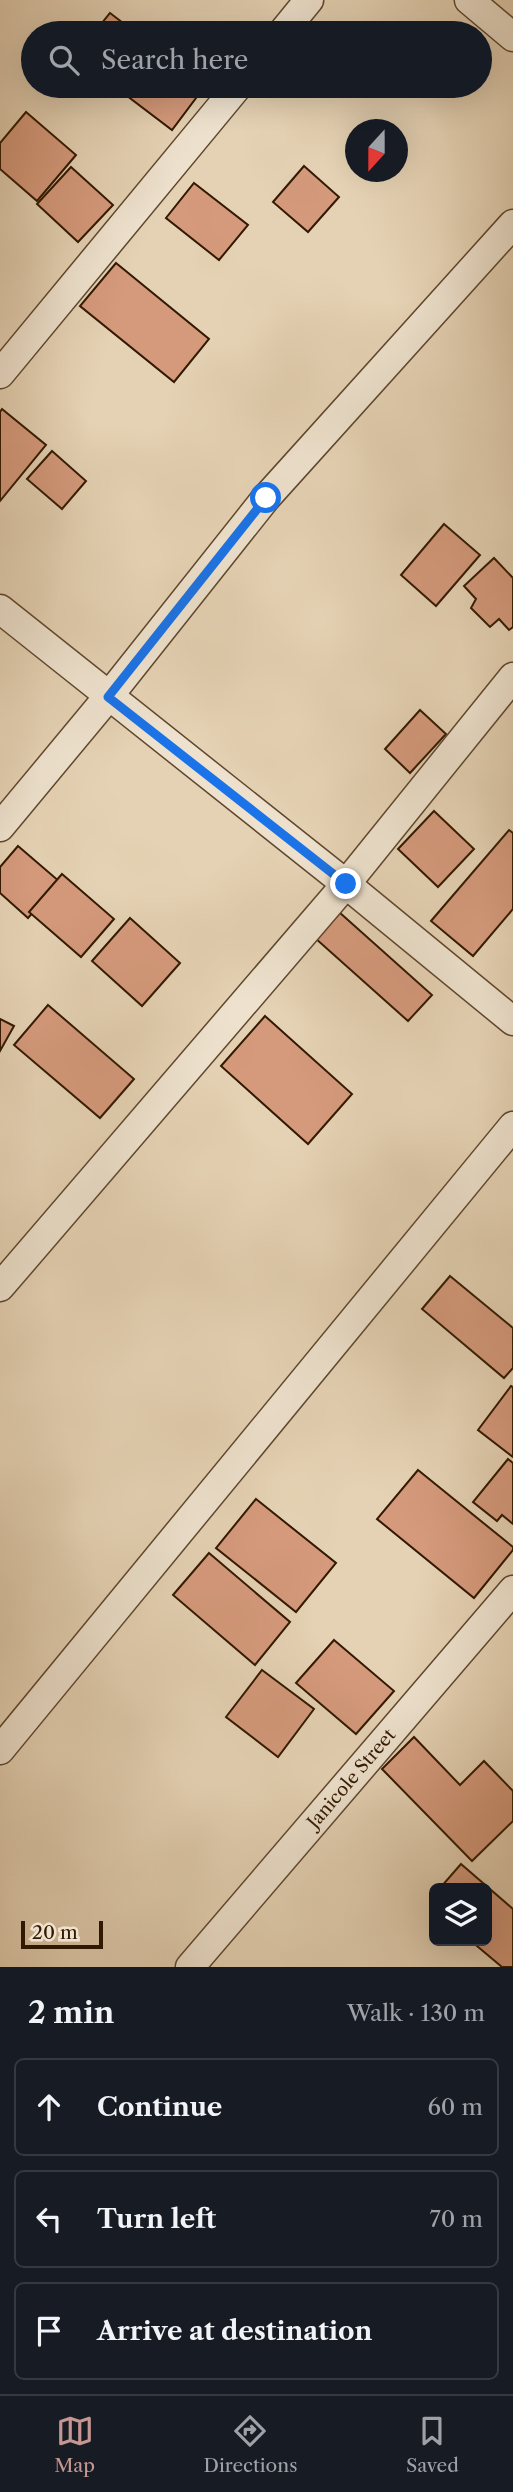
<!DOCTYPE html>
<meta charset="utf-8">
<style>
:root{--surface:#171b24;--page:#242831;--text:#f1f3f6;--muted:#9ea1a6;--line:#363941;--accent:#c59692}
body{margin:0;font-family:"Libre Caslon Text",serif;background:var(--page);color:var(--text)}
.controls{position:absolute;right:21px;bottom:21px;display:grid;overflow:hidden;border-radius:10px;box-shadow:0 7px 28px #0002}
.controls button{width:63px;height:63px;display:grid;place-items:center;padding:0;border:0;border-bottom:2px solid var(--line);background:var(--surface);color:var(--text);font:35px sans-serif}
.compass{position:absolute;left:345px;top:119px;width:63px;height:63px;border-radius:50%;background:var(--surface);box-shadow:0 7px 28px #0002;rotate:201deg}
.scale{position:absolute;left:21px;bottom:18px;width:82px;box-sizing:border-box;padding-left:7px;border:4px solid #321901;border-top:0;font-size:19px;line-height:24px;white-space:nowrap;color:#321901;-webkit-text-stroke:5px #eee2ce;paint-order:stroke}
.stop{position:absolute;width:21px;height:21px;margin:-16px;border:5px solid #1a73e8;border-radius:50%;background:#fff}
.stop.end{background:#1a73e8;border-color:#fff;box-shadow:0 2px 7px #0008}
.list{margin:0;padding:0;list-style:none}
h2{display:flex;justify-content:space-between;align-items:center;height:91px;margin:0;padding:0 28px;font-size:30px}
h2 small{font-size:23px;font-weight:400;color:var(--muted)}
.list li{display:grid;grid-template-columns:46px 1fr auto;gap:21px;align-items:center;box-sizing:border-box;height:98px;margin:0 14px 14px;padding:0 14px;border:2px solid var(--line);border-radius:10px}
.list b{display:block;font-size:26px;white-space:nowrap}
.list em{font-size:23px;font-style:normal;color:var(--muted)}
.icon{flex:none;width:38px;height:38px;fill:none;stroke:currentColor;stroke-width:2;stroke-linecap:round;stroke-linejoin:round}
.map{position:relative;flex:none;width:513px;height:1967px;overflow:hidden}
.search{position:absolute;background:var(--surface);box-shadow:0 7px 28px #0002;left:21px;right:21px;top:21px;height:77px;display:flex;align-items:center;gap:18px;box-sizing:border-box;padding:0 24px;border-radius:38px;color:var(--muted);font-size:26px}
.sheet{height:427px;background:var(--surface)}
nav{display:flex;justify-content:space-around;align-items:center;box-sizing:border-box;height:98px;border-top:2px solid var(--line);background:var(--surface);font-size:19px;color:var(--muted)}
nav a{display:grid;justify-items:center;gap:4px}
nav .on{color:var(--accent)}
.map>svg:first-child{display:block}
.building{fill:#d59a7c;stroke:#321901;stroke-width:2}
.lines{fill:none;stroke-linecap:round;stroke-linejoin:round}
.minor-casing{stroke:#5f472e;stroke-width:31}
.minor{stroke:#eee2ce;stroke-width:28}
.route{stroke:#1a73e8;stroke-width:9}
.labels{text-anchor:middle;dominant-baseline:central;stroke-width:6;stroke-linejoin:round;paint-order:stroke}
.street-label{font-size:18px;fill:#321901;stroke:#eee2ce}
</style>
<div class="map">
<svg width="513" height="1967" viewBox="0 0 513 1967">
<rect width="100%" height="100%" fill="#e5d2b4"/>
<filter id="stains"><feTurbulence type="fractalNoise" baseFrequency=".00286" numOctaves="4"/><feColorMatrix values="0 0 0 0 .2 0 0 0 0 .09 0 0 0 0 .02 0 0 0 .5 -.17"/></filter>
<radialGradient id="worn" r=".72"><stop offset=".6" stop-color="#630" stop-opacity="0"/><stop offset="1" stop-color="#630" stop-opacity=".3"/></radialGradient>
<g class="building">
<path d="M110 13 136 33H94Z"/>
<path d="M114 86H205L172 130Z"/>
<path d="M26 112 76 155 37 201 0 169V143Z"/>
<path d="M304 166 339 197 308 232 273 202Z"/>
<path d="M71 167 113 205 78 242 37 204Z"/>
<path d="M194 183 248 225 219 260 166 218Z"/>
<path d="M116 263 209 339 174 382 80 306Z"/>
<path d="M2 409 46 445 0 501V412Z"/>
<path d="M52 451 86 481 62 509 27 479Z"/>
<path d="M444 524 480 555 436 606 401 575Z"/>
<path d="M494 558 513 578V627L509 630 499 619 490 627 471 608 476 599 464 586Z"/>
<path d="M420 710 446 734 410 773 385 749Z"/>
<path d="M434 811 474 849 438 887 398 849Z"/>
<path d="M509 830 513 833V909L473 956 431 921Z"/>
<path d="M18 846 60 882 28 918 0 893V867Z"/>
<path d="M62 874 114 919 81 957 29 912Z"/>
<path d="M339 912 432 995 408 1021 315 938Z"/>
<path d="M130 918 180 963 142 1006 92 961Z"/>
<path d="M48 1005 134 1079 100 1118 14 1045Z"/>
<path d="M265 1016 352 1094 308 1144 221 1066Z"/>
<path d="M0 1019 14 1026 0 1051Z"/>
<path d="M450 1276 513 1328V1368L504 1378 422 1309Z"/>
<path d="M511 1386 513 1387V1457L478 1430Z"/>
<path d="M508 1459 513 1463V1524L502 1515 497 1521 473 1502Z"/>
<path d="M418 1470 513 1547V1550L474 1598 377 1519Z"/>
<path d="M256 1499 336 1563 296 1612 216 1548Z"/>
<path d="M209 1553 290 1622 255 1665 173 1595Z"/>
<path d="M334 1640 394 1691 356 1734 296 1683Z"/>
<path d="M262 1670 314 1709 278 1757 226 1717Z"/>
<path d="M414 1737 460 1785 484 1761 513 1791V1821L472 1861 382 1769Z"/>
<path d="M461 1864 513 1909V1967H502L471 1941H487V1888H440Z"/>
</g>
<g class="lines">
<defs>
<g id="minor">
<path d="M469 0 513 37"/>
<path d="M282 33 309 0"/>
<path d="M0 374 238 86"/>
<path d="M0 609 346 884 513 1021"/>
<path d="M0 827 108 697 266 498 513 224"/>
<path d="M0 1287 346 884 513 677"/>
<path d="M0 1750 513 1126"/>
<path id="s1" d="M190 1967 513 1590"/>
</g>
</defs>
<use href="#minor" class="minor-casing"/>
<use href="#minor" class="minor"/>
</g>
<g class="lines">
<path class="route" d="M266 498 108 697 346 884"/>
</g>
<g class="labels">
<g class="street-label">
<text stroke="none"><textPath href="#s1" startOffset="248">Janicole Street</textPath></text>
</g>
</g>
<rect width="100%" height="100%" filter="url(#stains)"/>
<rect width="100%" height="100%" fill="url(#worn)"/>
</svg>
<div class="controls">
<button><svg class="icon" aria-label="layers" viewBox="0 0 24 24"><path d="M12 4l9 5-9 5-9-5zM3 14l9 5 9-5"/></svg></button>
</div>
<svg class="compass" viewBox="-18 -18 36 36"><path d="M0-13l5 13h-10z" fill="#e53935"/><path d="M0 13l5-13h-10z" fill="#9ea1a6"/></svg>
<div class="scale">20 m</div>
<div class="stop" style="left:266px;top:498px"></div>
<div class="stop end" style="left:346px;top:884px"></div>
<div class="search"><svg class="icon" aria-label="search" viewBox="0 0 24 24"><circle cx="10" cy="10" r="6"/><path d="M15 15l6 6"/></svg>Search here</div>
</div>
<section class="sheet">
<h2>2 min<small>Walk · 130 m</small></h2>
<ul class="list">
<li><svg class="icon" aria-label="ahead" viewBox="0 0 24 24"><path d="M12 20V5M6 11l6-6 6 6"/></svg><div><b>Continue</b></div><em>60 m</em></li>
<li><svg class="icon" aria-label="left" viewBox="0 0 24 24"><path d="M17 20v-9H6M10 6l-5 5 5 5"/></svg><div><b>Turn left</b></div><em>70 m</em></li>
<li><svg class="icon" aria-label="arrive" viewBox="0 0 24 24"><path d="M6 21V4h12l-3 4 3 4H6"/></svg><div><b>Arrive at destination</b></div></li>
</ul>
</section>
<nav>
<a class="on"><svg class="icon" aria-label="map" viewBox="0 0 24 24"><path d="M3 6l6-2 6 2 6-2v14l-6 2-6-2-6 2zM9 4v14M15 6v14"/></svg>Map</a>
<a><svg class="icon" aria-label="directions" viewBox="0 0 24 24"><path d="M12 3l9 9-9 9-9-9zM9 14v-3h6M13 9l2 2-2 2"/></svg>Directions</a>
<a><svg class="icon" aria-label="saved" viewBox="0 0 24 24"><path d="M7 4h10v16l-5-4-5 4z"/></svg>Saved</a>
</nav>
